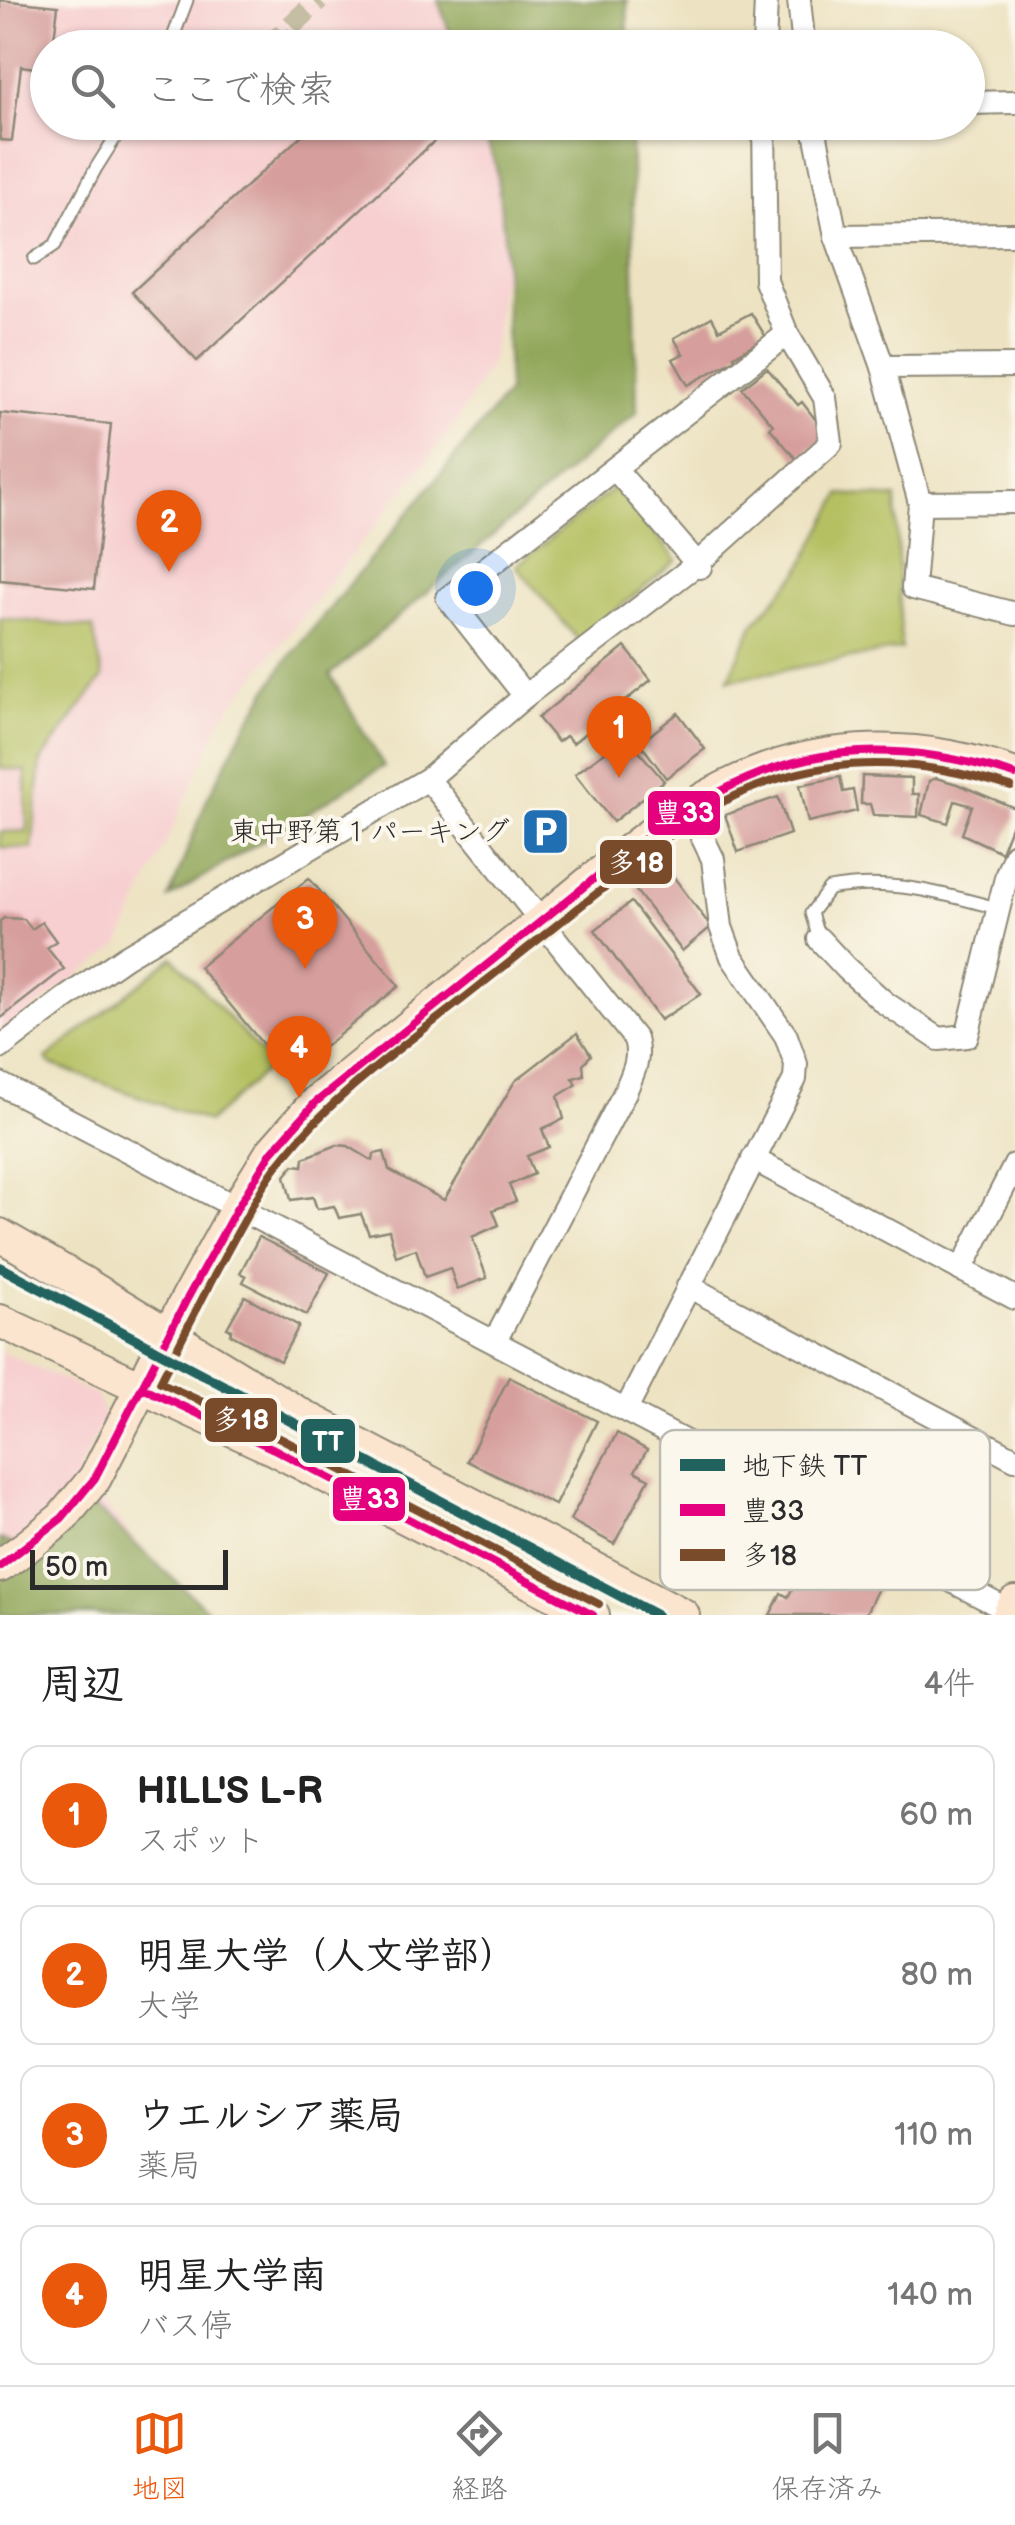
<!DOCTYPE html>
<html lang="ja">
<meta charset="utf-8">
<style>
:root{--surface:#fff;--page:#f6f6f6;--text:#222;--muted:#767676;--line:#e0e0e0;--accent:#ea580c}
body{margin:0;font-family:"Balsamiq Sans","Klee One",sans-serif;background:var(--page);color:var(--text)}
.scale{position:absolute;left:30px;bottom:25px;width:198px;box-sizing:border-box;padding-left:10px;border:5px solid #2b2b2b;border-top:0;font-size:28px;line-height:35px;white-space:nowrap;color:#2b2b2b;-webkit-text-stroke:8px #fbf7ec;paint-order:stroke}
.you{position:absolute;left:475px;top:588px;width:35px;height:35px;margin:-25px;border:8px solid #fff;border-radius:50%;background:#1a73e8;box-shadow:0 0 0 15px #1a73e833}
.badge{display:grid;place-items:center;width:65px;height:65px;border-radius:50%;background:var(--accent);color:#fff;font-size:32px;font-weight:700}
.pin{position:absolute;translate:-50% -82px;filter:drop-shadow(0 2px 5px #0008)}
.pin::after{content:'';position:absolute;top:52px;width:35px;height:30px;background:inherit;clip-path:polygon(0 0,100% 0,50% 100%)}
.list{margin:0;padding:0;list-style:none}
h2{display:flex;justify-content:space-between;align-items:center;height:130px;margin:0;padding:0 40px;font-size:42px}
h2 small{font-size:32px;font-weight:400;color:var(--muted)}
.list li{display:grid;grid-template-columns:65px 1fr auto;gap:30px;align-items:center;box-sizing:border-box;height:140px;margin:0 20px 20px;padding:0 20px;border:2px solid var(--line);border-radius:20px}
.list b{display:block;font-size:38px;white-space:nowrap}
.list p{margin:0;font-size:32px;white-space:nowrap;color:var(--muted)}
.list em{font-size:32px;font-style:normal;color:var(--muted)}
.icon{flex:none;width:55px;height:55px;fill:none;stroke:currentColor;stroke-width:2;stroke-linecap:round;stroke-linejoin:round}
.map{position:relative;flex:none;width:1015px;height:1615px;overflow:hidden}
.search{position:absolute;background:var(--surface);box-shadow:0 2px 8px #0004;left:30px;right:30px;top:30px;height:110px;display:flex;align-items:center;gap:25px;box-sizing:border-box;padding:0 35px;border-radius:55px;color:var(--muted);font-size:38px}
.sheet{height:770px;background:var(--surface)}
nav{display:flex;justify-content:space-around;align-items:center;box-sizing:border-box;height:140px;border-top:2px solid var(--line);background:var(--surface);font-size:28px;color:var(--muted)}
nav a{display:grid;justify-items:center;gap:5px}
nav .on{color:var(--accent)}
.map>svg:first-child{display:block}
.built{fill:#f7cfd0}
.green{fill:#b5c062;stroke:#707646;stroke-width:2.5}
.forest{fill:#90a658;stroke:#5e6842;stroke-width:2.5}
.building{fill:#d69e9c}
.lines{fill:none;stroke-linecap:round;stroke-linejoin:round}
.street-tunnel{stroke:#c6bea4;stroke-width:22;stroke-dasharray:22 11;stroke-linecap:butt}
.lane-casing{stroke:#8c8776;stroke-width:15}
.street-casing{stroke:#8c8776;stroke-width:26}
.secondary-casing{stroke:#8c8776;stroke-width:36}
.lane{stroke:#fff;stroke-width:11}
.street{stroke:#fff;stroke-width:22}
.secondary{stroke:#fce5cf;stroke-width:32}
.bus-1-casing{stroke:#fbf7ec;stroke-width:15}
.bus-2-casing{stroke:#fbf7ec;stroke-width:15}
.bus-1{stroke:#e5007d;stroke-width:8}
.bus-2{stroke:#7a4b2a;stroke-width:8}
.metro-1-casing{stroke:#fbf7ec;stroke-width:18}
.metro-1{stroke:#22625e;stroke-width:10}
.labels{text-anchor:middle;dominant-baseline:central;stroke-width:8;stroke-linejoin:round;paint-order:stroke}
.poi-label{font-size:28px;fill:#2b2b2b;stroke:#fbf7ec;text-anchor:end}
.key{fill:#fbf7ec;stroke:#bdbab2;stroke-width:2.5}
.key-label{font-size:28px;fill:#2b2b2b}
.line-badge{stroke:#fbf7ec;stroke-width:4}
.badge-label{font-size:28px;text-anchor:middle;font-weight:bold;fill:#fff}
</style>
<div class="map">
<svg width="1015" height="1615" viewBox="0 0 1015 1615">
<rect width="100%" height="100%" fill="#fbf7ec"/>
<filter id="ink" filterUnits="userSpaceOnUse"><feTurbulence type="fractalNoise" baseFrequency=".01" numOctaves="2"/><feDisplacementMap in="SourceGraphic" scale="20" xChannelSelector="R" yChannelSelector="G"/><feConvolveMatrix kernelMatrix="1 2 1 2 8 2 1 2 1" color-interpolation-filters="sRGB"/></filter>
<filter id="wash" filterUnits="userSpaceOnUse"><feTurbulence type="fractalNoise" baseFrequency=".0048" numOctaves="4" result="noise"/><feDisplacementMap in="SourceGraphic" scale="40" xChannelSelector="R" yChannelSelector="G"/><feGaussianBlur stdDeviation="2.25" result="paint"/><feColorMatrix in="noise" values="0 0 0 0 0 0 0 0 0 0 0 0 0 0 0 0 0 1.4 0 .05"/><feComposite in="paint" operator="in"/></filter>
<g filter="url(#wash)">
<rect width="100%" height="100%" fill="#ede3c2"/>
<g class="built">
<path d="M0 0H487L503 47 48 48V122L529 123 548 176 501 283 493 359 455 425 222 718 119 946 0 1034Z"/>
<path d="M0 1351 97 1395 105 1417 78 1470 194 1615H0Z"/>
</g>
<g class="green">
<path d="M615 487 677 560 579 641 516 566Z"/>
<path d="M841 494 896 498 901 649 728 680 754 623 799 572Z"/>
<path d="M0 618 93 628 103 677 41 761 32 849 0 847V832L27 831 26 771 0 768Z"/>
<path d="M173 957 272 1065 208 1122 50 1064 46 1059Z"/>
</g>
<g class="forest">
<path d="M438 0H627L628 47H455Z"/>
<path d="M481 123H631L637 412 330 675 384 766 169 898 207 799 242 732 283 665 508 392 504 235 496 167Z"/>
<path d="M89 1502 213 1615H0V1539L43 1558Z"/>
</g>
<g id="blocks">
<g class="building">
<path d="M0 0 58 6 53 48H48V70L21 66 12 141 0 140Z"/>
<path d="M316 122H455L197 361 132 292Z"/>
<path d="M751 313 766 337 734 356 735 359 688 385 673 359 683 354 674 338 712 317 719 330Z"/>
<path d="M767 368 798 405 802 402 825 432 824 439 797 460 770 428 773 425 742 388Z"/>
<path d="M0 413 111 424 94 589 0 580Z"/>
<path d="M625 647 651 680 573 743 566 736 558 742 538 718Z"/>
<path d="M678 713 705 749 666 778 640 743Z"/>
<path d="M626 736 664 781 613 822 575 774Z"/>
<path d="M862 776 912 778V794H919L918 817 873 815 870 804H861Z"/>
<path d="M840 777 843 792 853 790 857 811 808 822 800 785Z"/>
<path d="M936 778 957 784 1015 808V816L1001 852 962 834 972 806 955 801 948 823 921 815 929 781Z"/>
<path d="M778 797 790 834 738 852 725 815Z"/>
<path d="M664 864 711 927 682 951 634 888Z"/>
<path d="M309 878 399 986 289 1076 199 967Z"/>
<path d="M631 902 701 994 660 1020 595 930Z"/>
<path d="M4 918 24 919 32 929 42 922 56 941 47 948 64 969 0 1019V921Z"/>
<path d="M577 1033 591 1055 583 1064 584 1075 573 1078 576 1085 558 1096 564 1119 542 1129 549 1147 527 1156 534 1174 509 1185 516 1201 493 1210 499 1225 472 1237 487 1278 457 1289 450 1268 425 1277 416 1249 396 1256 389 1230 369 1234 361 1214 339 1218 334 1206 317 1209 313 1197 291 1200 285 1176 294 1165 303 1166 304 1158 337 1145 348 1146 373 1161 374 1154 384 1152 389 1170 444 1200 515 1081Z"/>
<path d="M259 1237 329 1273 307 1315 243 1282 246 1276 240 1273Z"/>
<path d="M245 1296 299 1326 280 1361 230 1334 232 1330 227 1328Z"/>
<path d="M509 1377 597 1421 555 1505 467 1461Z"/>
<path d="M617 1433 647 1450 635 1471 649 1479 614 1544 570 1520Z"/>
<path d="M817 1540 885 1574 865 1615H770L781 1593 788 1597Z"/>
</g>
</g>
</g>
<g filter="url(#ink)">
<use href="#blocks" fill-opacity="0" stroke="#8c8776" stroke-width="2.5"/>
<g class="lines">
<path class="street-tunnel" d="M293 48 280 36 319 0"/>
<defs>
<g id="lane">
<path d="M169 48 187 0"/>
<path d="M34 259 55 245 96 168 125 122"/>
<path d="M819 939 811 913 829 889C888 878 943 893 1000 909"/>
</g>
<g id="street">
<path d="M799 0 804 48"/>
<path d="M764 48 766 0"/>
<path d="M968 103 1015 102"/>
<path d="M813 122 836 236 883 367 1015 366"/>
<path d="M836 236 1015 234"/>
<path d="M883 367 920 503 913 588 1015 614"/>
<path d="M615 469 700 567"/>
<path d="M920 503 1015 502"/>
<path d="M525 696 448 598 787 334"/>
<path d="M428 779 635 1039C641 1059 633 1073 625 1092L495 1341"/>
<path d="M819 939 846 968 885 1003 939 1039 967 1036 1007 874 1015 854"/>
<path d="M0 1048 63 1000 125 957 428 779 525 696 697 564 831 443 825 398 787 334 766 281 764 122"/>
<path d="M0 1084 1015 1614"/>
<path d="M753 1159 1015 1298"/>
<path d="M961 1270 1015 1165"/>
<path d="M688 1286 1015 1459"/>
<path d="M626 1410 795 1079 796 1064 786 1036 732 957 721 927 713 859 698 828 684 811"/>
</g>
<g id="secondary">
<path d="M0 1235 80 1281 301 1415 683 1615"/>
<path d="M0 1321 274 1449 593 1615"/>
<path d="M0 1566 30 1544 62 1518 95 1478 187 1299 237 1208 271 1153 316 1102C393 1040 470 977 548 916 598 876 652 828 707 797 804 742 911 737 1015 775"/>
<path d="M1009 1615 1015 1603"/>
</g>
</defs>
<use href="#lane" class="lane-casing"/>
<use href="#street" class="street-casing"/>
<use href="#secondary" class="secondary-casing"/>
<use href="#lane" class="lane"/>
<use href="#street" class="street"/>
<use href="#secondary" class="secondary"/>
<defs>
<g id="bus-1">
<path d="M143 1388 274 1449 593 1615"/>
<path d="M0 1566 62 1518 95 1478 187 1299 237 1208 271 1153 316 1102 626 853C755 754 857 726 1015 775"/>
</g>
<path id="bus-2" d="M599 1604 280 1438 160 1382C186 1330 212 1278 240 1228 254 1203 266 1178 284 1157 339 1088 415 1038 483 983 527 949 570 914 614 880 641 858 668 835 698 816 800 753 901 752 1011 787"/>
</defs>
<use href="#bus-1" class="bus-1-casing"/>
<use href="#bus-2" class="bus-2-casing"/>
<use href="#bus-1" class="bus-1"/>
<use href="#bus-2" class="bus-2"/>
<defs>
<path id="metro-1" d="M0 1267 656 1615"/>
</defs>
<use href="#metro-1" class="metro-1-casing"/>
<use href="#metro-1" class="metro-1"/>
</g>
</g>
<defs>
<symbol id="parking-square" viewBox="-11 -11 22 22"><rect x="-9" y="-9" width="18" height="18" rx="4" fill="#1f6fb2" stroke="#fbf7ec"/><path d="M-3.5-5.5H1a3.5 3.5 0 0 1 0 7H-1V5.5H-3.5ZM-1-3.4V-.6H.8a1.4 1.4 0 0 0 0-2.8Z" fill="#fff"/></symbol>
</defs>
<g fill-rule="evenodd">
<use href="#parking-square" x="518" y="804" width="55" height="55"/>
</g>
<g class="labels">
<g class="poi-label">
<text x="510" y="832">東中野第１パーキング</text>
</g>
</g>
<rect x="660" y="1430" width="330" height="160" rx="15" class="key"/>
<rect x="680" y="1459" width="45" height="12" fill="#22625e"/>
<rect x="680" y="1504" width="45" height="12" fill="#e5007d"/>
<rect x="680" y="1549" width="45" height="12" fill="#7a4b2a"/>
<g class="key-label">
<text x="742" y="1475">地下鉄 TT</text>
<text x="742" y="1520">豊33</text>
<text x="742" y="1565">多18</text>
</g>
<g class="line-badge">
<rect x="646" y="789" width="76" height="48" rx="10" fill="#e5007d"/>
<rect x="598" y="838" width="76" height="48" rx="10" fill="#7a4b2a"/>
<rect x="203" y="1396" width="76" height="48" rx="10" fill="#7a4b2a"/>
<rect x="299" y="1417" width="58" height="48" rx="10" fill="#22625e"/>
<rect x="331" y="1475" width="76" height="48" rx="10" fill="#e5007d"/>
</g>
<g class="badge-label">
<text x="684" y="822">豊33</text>
<text x="636" y="872">多18</text>
<text x="241" y="1429">多18</text>
<text x="328" y="1451">TT</text>
<text x="369" y="1508">豊33</text>
</g>
</svg>
<div class="scale">50 m</div>
<div class="you"></div>
<div class="pin badge" style="left:619px;top:778px">1</div>
<div class="pin badge" style="left:169px;top:572px">2</div>
<div class="pin badge" style="left:305px;top:969px">3</div>
<div class="pin badge" style="left:299px;top:1098px">4</div>
<div class="search"><svg class="icon" aria-label="search" viewBox="0 0 24 24"><circle cx="10" cy="10" r="6"/><path d="M15 15l6 6"/></svg>ここで検索</div>
</div>
<section class="sheet">
<h2>周辺<small>4件</small></h2>
<ul class="list">
<li><span class="badge">1</span><div><b>HILL'S L-R</b><p>スポット</p></div><em>60 m</em></li>
<li><span class="badge">2</span><div><b>明星大学（人文学部）</b><p>大学</p></div><em>80 m</em></li>
<li><span class="badge">3</span><div><b>ウエルシア薬局</b><p>薬局</p></div><em>110 m</em></li>
<li><span class="badge">4</span><div><b>明星大学南</b><p>バス停</p></div><em>140 m</em></li>
</ul>
</section>
<nav>
<a class="on"><svg class="icon" aria-label="map" viewBox="0 0 24 24"><path d="M3 6l6-2 6 2 6-2v14l-6 2-6-2-6 2zM9 4v14M15 6v14"/></svg>地図</a>
<a><svg class="icon" aria-label="directions" viewBox="0 0 24 24"><path d="M12 3l9 9-9 9-9-9zM9 14v-3h6M13 9l2 2-2 2"/></svg>経路</a>
<a><svg class="icon" aria-label="saved" viewBox="0 0 24 24"><path d="M7 4h10v16l-5-4-5 4z"/></svg>保存済み</a>
</nav>
